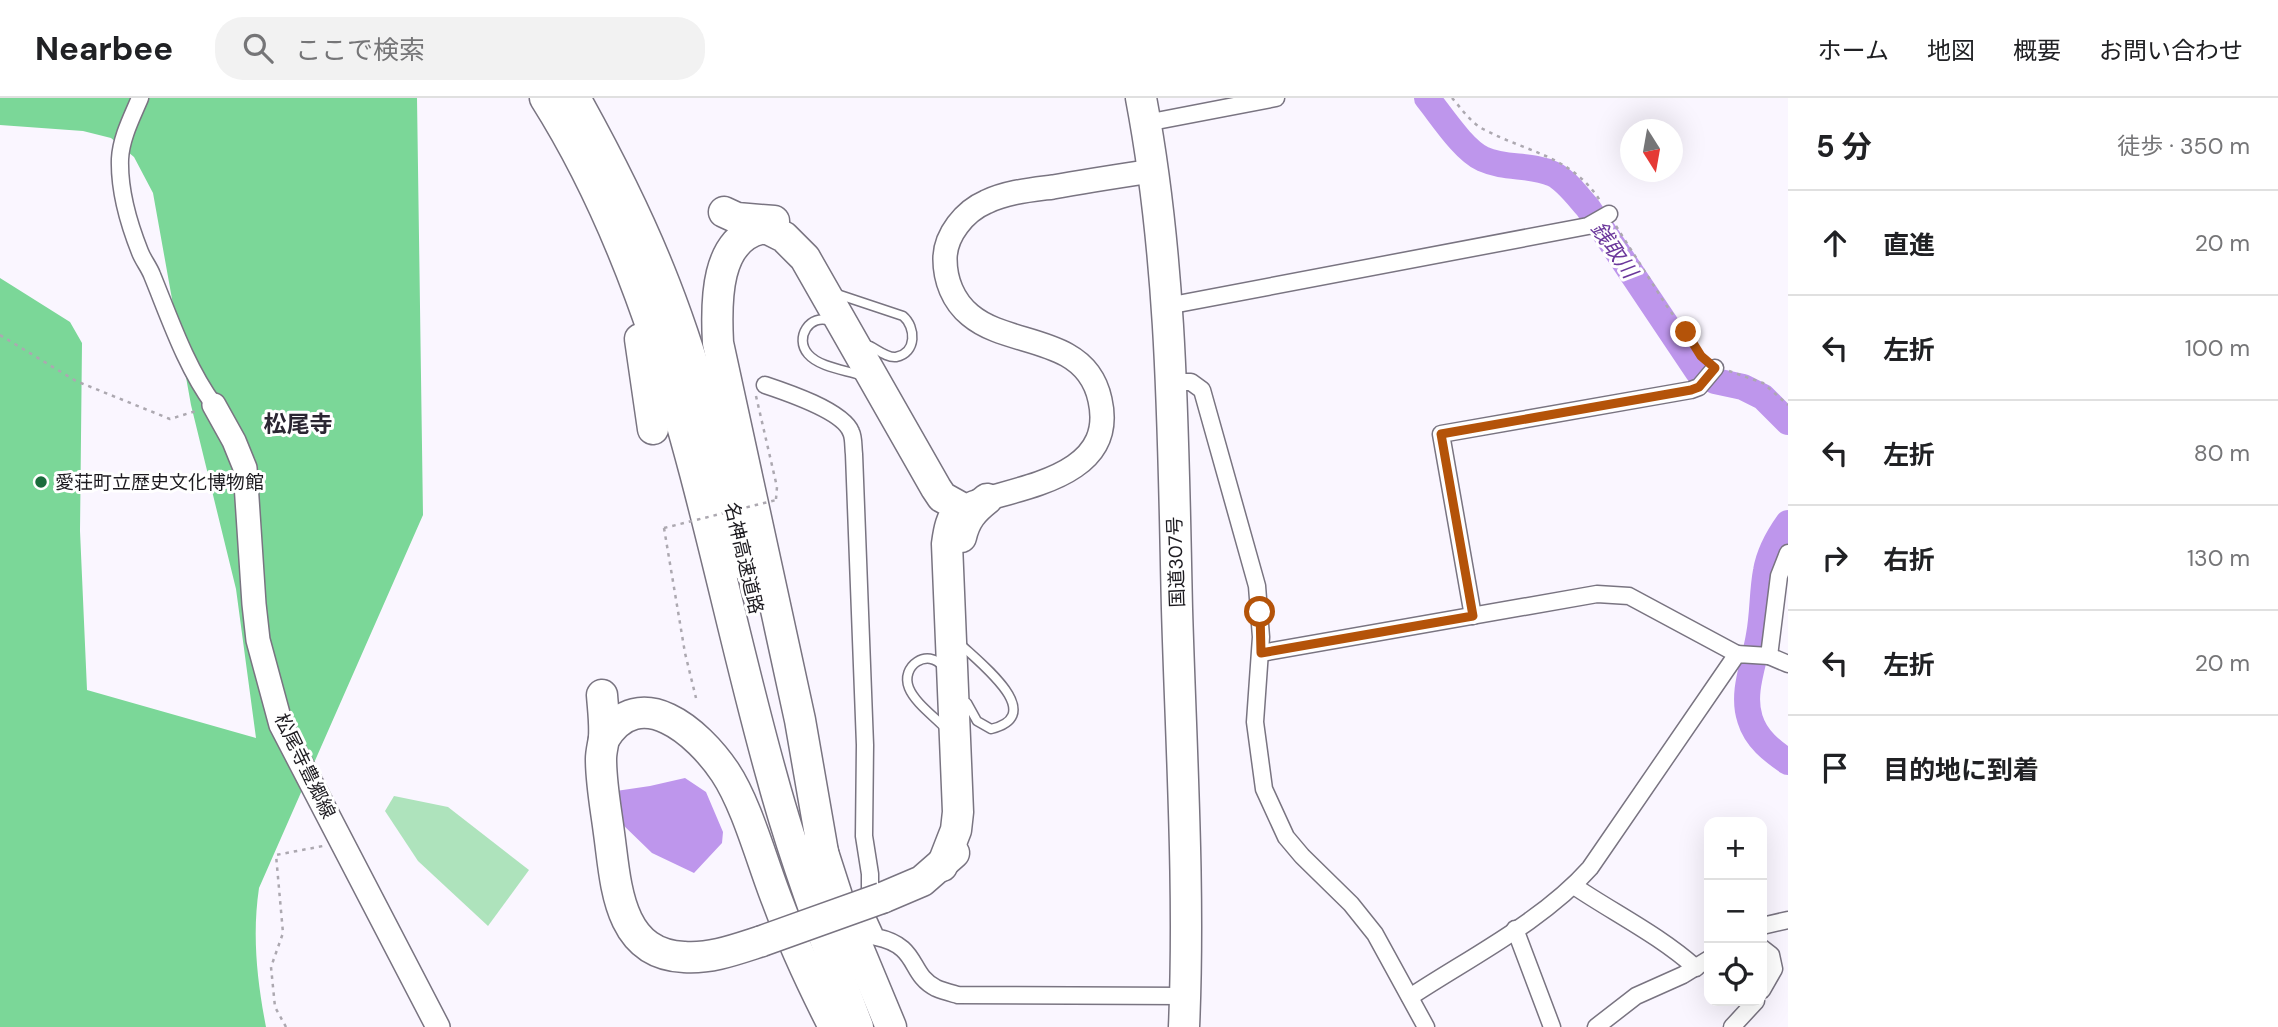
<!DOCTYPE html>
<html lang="ja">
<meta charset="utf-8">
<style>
:root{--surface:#fff;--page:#f2f2f2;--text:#202124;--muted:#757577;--line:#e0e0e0}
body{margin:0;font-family:"DM Sans","Noto Sans JP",sans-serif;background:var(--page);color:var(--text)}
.controls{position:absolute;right:21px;bottom:21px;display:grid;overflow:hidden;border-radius:14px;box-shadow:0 7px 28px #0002}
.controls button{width:63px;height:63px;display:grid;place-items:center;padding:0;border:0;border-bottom:2px solid var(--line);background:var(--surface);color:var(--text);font:35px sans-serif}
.compass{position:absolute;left:1620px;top:21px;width:63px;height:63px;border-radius:50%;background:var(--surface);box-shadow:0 7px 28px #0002;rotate:169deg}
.stop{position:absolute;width:21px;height:21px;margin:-16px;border:5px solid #b45309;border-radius:50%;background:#fff}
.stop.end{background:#b45309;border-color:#fff;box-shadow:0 2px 7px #0008}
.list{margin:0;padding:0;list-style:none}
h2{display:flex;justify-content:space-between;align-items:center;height:91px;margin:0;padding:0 28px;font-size:30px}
h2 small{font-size:23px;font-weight:400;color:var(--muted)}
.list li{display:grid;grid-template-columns:46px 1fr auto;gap:21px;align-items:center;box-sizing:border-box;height:105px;padding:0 28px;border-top:2px solid var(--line)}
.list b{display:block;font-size:26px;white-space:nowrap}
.list em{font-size:23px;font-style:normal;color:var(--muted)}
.icon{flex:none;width:38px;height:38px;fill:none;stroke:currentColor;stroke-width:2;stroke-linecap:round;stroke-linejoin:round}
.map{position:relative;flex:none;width:1788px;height:929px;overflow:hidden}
header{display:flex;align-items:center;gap:42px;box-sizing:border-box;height:98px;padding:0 35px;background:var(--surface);border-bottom:2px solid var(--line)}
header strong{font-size:33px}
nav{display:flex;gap:38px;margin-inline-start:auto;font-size:24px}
.search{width:490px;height:63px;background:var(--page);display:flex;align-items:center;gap:18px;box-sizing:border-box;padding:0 24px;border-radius:28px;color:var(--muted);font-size:26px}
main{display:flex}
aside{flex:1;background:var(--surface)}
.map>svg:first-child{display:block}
.green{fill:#aee3bc}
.forest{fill:#7bd798}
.water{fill:#be96ec}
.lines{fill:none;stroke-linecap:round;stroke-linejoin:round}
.river{stroke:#be96ec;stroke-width:26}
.lane-casing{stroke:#797481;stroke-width:11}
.street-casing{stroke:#797481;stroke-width:19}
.secondary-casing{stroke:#797481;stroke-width:26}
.highway-casing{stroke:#797481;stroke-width:33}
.path{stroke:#aca8b0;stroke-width:2.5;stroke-dasharray:3.5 5;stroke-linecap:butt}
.lane{stroke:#fff;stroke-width:8}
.street{stroke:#fff;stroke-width:16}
.secondary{stroke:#fff;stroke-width:23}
.highway{stroke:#fff;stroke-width:30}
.highway-bridge-casing{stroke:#797481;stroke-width:33;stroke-linecap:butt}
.path-bridge{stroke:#aca8b0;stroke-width:2.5;stroke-dasharray:3.5 5;stroke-linecap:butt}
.highway-bridge{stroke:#fff;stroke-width:30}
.route{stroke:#b45309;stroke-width:9}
.poi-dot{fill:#1b6b3c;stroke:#fff;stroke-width:2.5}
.labels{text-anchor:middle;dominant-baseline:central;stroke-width:6;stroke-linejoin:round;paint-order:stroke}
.poi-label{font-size:19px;fill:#1d1b20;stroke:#fff;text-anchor:start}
.street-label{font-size:19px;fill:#1d1b20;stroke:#fff}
.water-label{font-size:21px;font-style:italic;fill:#6b379b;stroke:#fff}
.quarter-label{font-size:23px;font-weight:bold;fill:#2b2632;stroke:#fff}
</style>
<header>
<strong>Nearbee</strong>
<div class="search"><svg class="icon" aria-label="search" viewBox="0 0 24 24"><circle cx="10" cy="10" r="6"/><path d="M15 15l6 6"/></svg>ここで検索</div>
<nav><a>ホーム</a><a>地図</a><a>概要</a><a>お問い合わせ</a></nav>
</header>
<main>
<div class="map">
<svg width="1788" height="929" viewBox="0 0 1788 929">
<rect width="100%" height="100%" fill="#faf6ff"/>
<path class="green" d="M394 698 448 709 529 772 488 828 418 763 385 713Z"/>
<path class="forest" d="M0 0H417L423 417 259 790C252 837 257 882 266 929H0V180L70 224 82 245 80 433 87 592 256 640 236 491 191 307 153 95 134 59 111 40 83 33 0 27Z"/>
<path class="water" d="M685 680 706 694 723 734 722 745 694 775 652 755 620 724 616 693 650 688Z"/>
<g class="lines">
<g class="river">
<path d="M1427 0C1441 17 1463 52 1483 61 1505 71 1531 66 1553 76 1566 82 1578 99 1588 110L1698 274 1715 283 1743 289 1763 299 1788 324"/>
<path d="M1788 425C1778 439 1769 455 1766 473 1762 494 1763 516 1759 537 1755 564 1741 594 1750 621 1756 641 1772 653 1788 664"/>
</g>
<defs>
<g id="lane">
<path d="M834 195 903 218C916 229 917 255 896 259 887 260 878 252 870 248"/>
<path d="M830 223C810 215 794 240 808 256 819 269 845 272 860 277"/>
<path d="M958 544C976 562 1050 617 991 631L977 623 967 605"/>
<path d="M943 569C928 549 900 568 909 590 915 605 935 619 946 631"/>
</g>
<g id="street">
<path d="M140 0C132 19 121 40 120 61 119 93 128 124 140 154 143 162 149 169 152 177 170 221 186 269 214 307"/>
<path d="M1146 25 1276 0"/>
<path d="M1167 208 1588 128 1609 116"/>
<path d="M1171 284H1191L1202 292 1257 488 1261 539 1255 624 1264 691 1286 739 1302 758 1351 806 1375 836 1426 929"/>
<path d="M765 287C786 294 843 313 851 334 854 340 853 349 854 356L865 647 864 738 870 776V798L866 817 876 839C920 848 908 876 936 890 943 893 951 895 958 897L1185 898"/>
<path d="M1473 518 1441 336 1691 292 1699 289 1715 270"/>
<path d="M1261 555 1597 496 1629 498 1737 556"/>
<path d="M1769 558 1788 566"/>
<path d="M1574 788C1614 815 1659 837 1696 870"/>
<path d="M1762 828 1788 822"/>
<path d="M1515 831 1552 929"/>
<path d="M1762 850 1771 857 1774 871 1762 892"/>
<path d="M1410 899C1469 860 1543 823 1590 770L1737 556 1769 558 1779 478 1788 455"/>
<path d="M1596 929 1636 898 1683 877 1709 861"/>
<path d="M1732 929 1756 903"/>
</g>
<g id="secondary">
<path d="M214 307 234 343 245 370 254 506 258 542 281 627 438 929"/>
<path d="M973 405C1024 388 1117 378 1100 302 1096 283 1085 267 1067 257 1037 240 996 239 970 217 953 203 945 182 945 161 945 137 965 113 986 104 1007 94 1030 92 1053 89 1086 83 1119 78 1152 73"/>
</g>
<g id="highway">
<path d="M545 0C674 204 708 451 772 679 795 764 827 847 858 929"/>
<path d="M575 0C609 61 640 122 665 187 700 277 724 373 746 468"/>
<path d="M1141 0C1173 168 1173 341 1177 511 1181 650 1190 790 1184 929"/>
<path d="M724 114 737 120 774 123"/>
<path d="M640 241 653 331"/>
<path d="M961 439C965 421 973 412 987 401"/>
<path d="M602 597C603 611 605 625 604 640 603 647 601 654 601 661 601 686 606 711 609 735 616 785 617 856 684 859 711 861 737 851 762 843"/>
<path d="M604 641C640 583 698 634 725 674 747 707 762 764 777 802 793 845 813 888 834 929"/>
<path d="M819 742 839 804 891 929"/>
<path d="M824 760 800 622 718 245C716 207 714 136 766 130L784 139 805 160 936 390 942 399 960 409C951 421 949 431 947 446L958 714 956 732 942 768"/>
<path d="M882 800 922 783 954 755"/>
</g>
</defs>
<use href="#lane" class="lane-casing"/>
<use href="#street" class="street-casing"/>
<use href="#secondary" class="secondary-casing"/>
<use href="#highway" class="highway-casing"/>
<g class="path">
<path d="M1452 0C1461 10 1471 25 1483 31 1528 55 1571 57 1601 104"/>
<path d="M1616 128 1666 207 1705 261"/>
<path d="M0 237 76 283 170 321 196 313"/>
<path d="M1729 273 1763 285 1788 307"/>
<path d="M756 298 777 389 776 401"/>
<path d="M664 430 685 555 696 600"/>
<path d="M286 929 275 909 271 869 283 835 276 757 323 748"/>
</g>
<use href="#lane" class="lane"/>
<use href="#street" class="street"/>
<use href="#secondary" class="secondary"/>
<use href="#highway" class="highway"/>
<defs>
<path id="highway-bridge" d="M762 843 882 800"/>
</defs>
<use href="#highway-bridge" class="highway-bridge-casing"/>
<path class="path-bridge" d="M664 430 776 402"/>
<use href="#highway-bridge" class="highway-bridge"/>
</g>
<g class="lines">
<path class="route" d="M1260 514 1261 555 1473 518 1441 336 1691 292 1699 289 1715 270 1701 258 1686 234"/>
</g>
<circle class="poi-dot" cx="41" cy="384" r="7"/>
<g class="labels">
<g class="poi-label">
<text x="55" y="384">愛荘町立歴史文化博物館</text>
</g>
<g class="street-label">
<text transform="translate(744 460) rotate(77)">名神高速道路</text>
<text transform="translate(1176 464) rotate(-92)">国道307号</text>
<text transform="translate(305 668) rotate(64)">松尾寺豊郷線</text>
</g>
<g class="water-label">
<text transform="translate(1614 152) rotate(55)">銭取川</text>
</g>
<g class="quarter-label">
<text x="298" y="326">松尾寺</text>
</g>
</g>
</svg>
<div class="controls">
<button>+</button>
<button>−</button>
<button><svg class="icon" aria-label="locate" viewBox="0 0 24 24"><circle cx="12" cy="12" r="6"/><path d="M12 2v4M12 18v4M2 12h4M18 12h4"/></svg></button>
</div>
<svg class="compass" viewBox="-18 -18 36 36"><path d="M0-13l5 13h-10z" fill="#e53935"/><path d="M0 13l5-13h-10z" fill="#757577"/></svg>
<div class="stop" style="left:1260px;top:514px"></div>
<div class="stop end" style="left:1686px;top:234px"></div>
</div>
<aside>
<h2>5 分<small>徒歩 · 350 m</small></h2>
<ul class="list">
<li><svg class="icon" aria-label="ahead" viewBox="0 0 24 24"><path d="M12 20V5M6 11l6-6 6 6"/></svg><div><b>直進</b></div><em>20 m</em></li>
<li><svg class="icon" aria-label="left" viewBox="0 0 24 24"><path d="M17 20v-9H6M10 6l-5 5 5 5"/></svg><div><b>左折</b></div><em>100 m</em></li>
<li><svg class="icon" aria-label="left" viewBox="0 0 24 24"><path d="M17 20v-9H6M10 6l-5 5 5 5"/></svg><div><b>左折</b></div><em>80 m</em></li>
<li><svg class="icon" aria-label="right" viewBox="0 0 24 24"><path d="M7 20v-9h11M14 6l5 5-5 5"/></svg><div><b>右折</b></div><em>130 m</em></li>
<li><svg class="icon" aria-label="left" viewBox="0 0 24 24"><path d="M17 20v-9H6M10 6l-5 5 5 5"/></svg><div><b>左折</b></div><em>20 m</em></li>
<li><svg class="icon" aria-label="arrive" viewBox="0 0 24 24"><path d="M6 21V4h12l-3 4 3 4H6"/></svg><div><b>目的地に到着</b></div></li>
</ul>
</aside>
</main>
